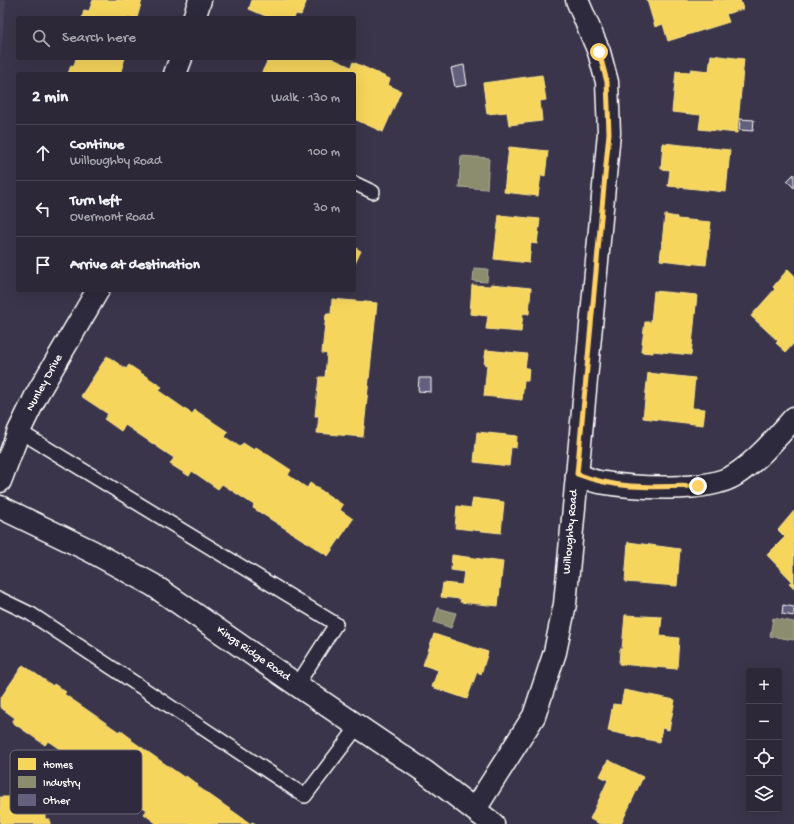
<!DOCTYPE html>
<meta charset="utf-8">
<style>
:root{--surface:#2c2838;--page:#343040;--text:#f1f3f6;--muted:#a6a6ae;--line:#484453}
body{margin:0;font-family:"Gochi Hand",sans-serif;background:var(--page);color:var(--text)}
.controls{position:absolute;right:12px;bottom:12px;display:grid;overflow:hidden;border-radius:4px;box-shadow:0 4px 16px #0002}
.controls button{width:36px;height:36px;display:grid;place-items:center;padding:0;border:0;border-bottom:1px solid var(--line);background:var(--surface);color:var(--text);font:20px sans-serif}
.stop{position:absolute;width:12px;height:12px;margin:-9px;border:3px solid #ffd166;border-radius:50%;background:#fff}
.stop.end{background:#ffd166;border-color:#fff;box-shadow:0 1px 4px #0008}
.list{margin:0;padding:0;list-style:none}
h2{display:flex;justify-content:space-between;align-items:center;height:52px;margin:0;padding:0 16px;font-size:17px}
h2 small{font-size:13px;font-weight:400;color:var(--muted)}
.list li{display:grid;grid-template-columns:26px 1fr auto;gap:12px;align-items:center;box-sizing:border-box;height:56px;padding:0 16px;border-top:1px solid var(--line)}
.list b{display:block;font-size:15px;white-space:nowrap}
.list p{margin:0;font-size:13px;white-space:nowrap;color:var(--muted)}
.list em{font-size:13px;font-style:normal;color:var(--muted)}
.icon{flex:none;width:22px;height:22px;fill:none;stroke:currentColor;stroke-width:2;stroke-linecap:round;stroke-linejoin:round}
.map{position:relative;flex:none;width:794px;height:824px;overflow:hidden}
.search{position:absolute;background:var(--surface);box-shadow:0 4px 16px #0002;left:16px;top:16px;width:340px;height:44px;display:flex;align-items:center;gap:10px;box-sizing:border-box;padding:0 14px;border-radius:4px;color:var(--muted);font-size:15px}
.panel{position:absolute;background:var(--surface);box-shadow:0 4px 16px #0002;left:16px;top:72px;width:340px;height:220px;border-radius:4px}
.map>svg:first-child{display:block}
.built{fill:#47425a}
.homes{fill:#f6d55c;stroke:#f9e28d}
.industry{fill:#8c8c6e;stroke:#aeae9a}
.building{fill:#64607e;stroke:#fff}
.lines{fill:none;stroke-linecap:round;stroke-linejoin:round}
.lane-casing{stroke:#fff;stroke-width:16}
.street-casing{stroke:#fff;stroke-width:25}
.lane{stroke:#2f2a3d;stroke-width:13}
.street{stroke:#2f2a3d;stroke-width:22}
.route{stroke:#ffd166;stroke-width:5}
.labels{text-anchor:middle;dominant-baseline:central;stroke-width:4;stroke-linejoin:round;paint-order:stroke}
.street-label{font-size:12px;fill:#fff;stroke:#2f2a3d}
.key{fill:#2f2a3d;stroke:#6d6a77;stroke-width:1}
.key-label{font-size:11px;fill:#fff}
</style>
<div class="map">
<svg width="794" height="824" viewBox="0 0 794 824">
<rect width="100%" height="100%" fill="#3a354a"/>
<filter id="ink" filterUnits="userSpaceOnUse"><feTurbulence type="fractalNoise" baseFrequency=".025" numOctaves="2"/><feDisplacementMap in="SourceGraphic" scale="8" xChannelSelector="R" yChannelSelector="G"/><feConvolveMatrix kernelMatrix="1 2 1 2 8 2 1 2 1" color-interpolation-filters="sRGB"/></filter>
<g filter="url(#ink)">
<path class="built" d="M0 0H6L0 58Z"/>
<g class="homes">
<path d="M93 0H142L137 18H82L84 10 89 11Z"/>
<path d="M252 0H307L301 15 296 14 294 18H270L249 9Z"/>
<path d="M647 0H740L743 9 726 14 729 22 668 41 663 24 655 27Z"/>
<path d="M711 55 744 59 737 133 699 129 701 115 672 112 676 71 690 72 691 69 709 71Z"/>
<path d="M76 58H125L120 74H68L71 65 74 66Z"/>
<path d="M269 58H331L351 67 353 62 390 79 388 85 401 91 383 132 354 119V74H261Z"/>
<path d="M542 75 546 100 540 101 542 121 509 125 507 112 487 114 483 83Z"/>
<path d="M663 143 730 150 726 192 668 186 670 170 661 169Z"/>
<path d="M509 147 548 151 545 176 541 175 538 196 504 192Z"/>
<path d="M499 215 540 219 537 244 531 243 529 263 494 259Z"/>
<path d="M665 215 677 217V219L711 222 706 265 660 260Z"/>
<path d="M354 247 361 251 354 266Z"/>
<path d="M788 269 794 275V343L786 352 776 343 778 341 751 316 775 289 773 287Z"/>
<path d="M491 284 531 288 529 314 523 313 521 332 486 329 488 316 470 314 472 285 490 286Z"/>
<path d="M654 291 697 295 691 355 653 351V353L641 352 645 322H651Z"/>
<path d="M332 299 377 303 363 437 317 433 319 416H315L319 377H325L327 354 322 353 326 314H331Z"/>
<path d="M486 350 527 354 525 368H529L528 381H524L522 400 484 396 487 365 484 364Z"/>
<path d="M107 356 126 369 129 365 162 387 159 391 192 414 195 410 228 432 225 437 240 447 243 443 254 450 256 447 291 470 288 475 307 488 310 483 343 505 340 510 353 519 328 556 253 508 254 505 222 484 218 489 192 471 189 476 170 464 174 458 125 425 121 431 104 419 108 414 81 396Z"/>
<path d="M648 373 695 378 692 408 705 409 703 425 643 418Z"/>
<path d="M477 432 517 436 516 448 511 447 509 466 474 462Z"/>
<path d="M473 498 504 502 501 533 455 528 457 506 471 508Z"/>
<path d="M794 511V588L789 583 792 581 767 555 785 537 778 530Z"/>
<path d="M628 542 680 549 677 586 625 582Z"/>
<path d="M452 555 503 562 498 606 460 602 461 599 441 597 443 583 462 585 464 572 451 570Z"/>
<path d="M625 615 662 617 660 636 679 638 677 669 619 664 620 649H622Z"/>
<path d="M434 634 488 652 481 674 477 672 467 699 432 687 438 670 423 665Z"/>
<path d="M23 665 53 686 54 684 66 692 64 694 119 732 120 730 132 739 131 740 185 778 186 776 198 785 197 786 251 824 252 822 256 824H157L144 814 147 810 114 787 111 791 78 768 81 764 48 741 45 745 12 722 15 718 0 707V699Z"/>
<path d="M624 690 675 700 669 730 662 728 659 742 608 731 613 704 621 705Z"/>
<path d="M608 760 643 777 621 824H600L590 819 608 780 600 776Z"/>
<path d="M0 797H45V819H50V824H0Z"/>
</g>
<g class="industry">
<path d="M461 156 489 158 487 189 459 187Z"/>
<path d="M474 268 488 269 487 282 473 281Z"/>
<path d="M438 608 456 613 451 628 434 622Z"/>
<path d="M773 618 794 622V640L770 636Z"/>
</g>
<g class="building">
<path d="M464 65 467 85 455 87 451 68Z"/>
<path d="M740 119 754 120 753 131 739 130Z"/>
<path d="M794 174V188L787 181Z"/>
<path d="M419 378H431V392L418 391Z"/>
<path d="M783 605 794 607V616L782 614Z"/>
</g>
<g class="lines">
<defs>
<g id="lane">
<path d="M354 183 373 192"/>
<path d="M19 431 336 624 297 685"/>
<path d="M0 599 31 614 305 796 358 726"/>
</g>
<g id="street">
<path d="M194 18 200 0"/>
<path d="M175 74 181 58"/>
<path d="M577 474C584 477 592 481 599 482 632 488 707 493 735 475 757 461 776 438 794 418"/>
<path d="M0 481 19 431 37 394 98 290"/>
<path d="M0 507 91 551 153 585 297 685 424 771 493 824"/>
<path d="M475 809 534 716 555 652 565 604 609 133 607 82 599 52 577 0"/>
</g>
</defs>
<use href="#lane" class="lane-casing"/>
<use href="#street" class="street-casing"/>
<use href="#lane" class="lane"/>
<use href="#street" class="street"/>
</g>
</g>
<g class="lines" filter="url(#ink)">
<path class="route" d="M599 52 607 82 609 133 577 474C618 490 655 487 698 486"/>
</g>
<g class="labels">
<g class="street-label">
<text transform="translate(45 383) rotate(-61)">Nunley Drive</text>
<text transform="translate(571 532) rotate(-85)">Willoughby Road</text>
<text transform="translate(253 654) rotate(35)">Kings Ridge Road</text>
</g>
</g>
<rect x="10" y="750" width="132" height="64" rx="6" class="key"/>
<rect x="18" y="758" width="18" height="12" fill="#f6d55c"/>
<rect x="18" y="776" width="18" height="12" fill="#8c8c6e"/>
<rect x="18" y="794" width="18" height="12" fill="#64607e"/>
<g class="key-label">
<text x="43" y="768">Homes</text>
<text x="43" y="786">Industry</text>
<text x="43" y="804">Other</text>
</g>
</svg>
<div class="controls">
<button>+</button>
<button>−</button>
<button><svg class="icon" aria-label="locate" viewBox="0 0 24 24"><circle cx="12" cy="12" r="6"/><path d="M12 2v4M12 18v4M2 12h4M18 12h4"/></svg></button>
<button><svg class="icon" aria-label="layers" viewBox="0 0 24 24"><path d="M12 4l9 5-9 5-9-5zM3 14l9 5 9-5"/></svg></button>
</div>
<div class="stop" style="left:599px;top:52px"></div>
<div class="stop end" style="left:698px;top:486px"></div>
<div class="search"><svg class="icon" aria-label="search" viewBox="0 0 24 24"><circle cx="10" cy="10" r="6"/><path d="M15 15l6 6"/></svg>Search here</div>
<section class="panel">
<h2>2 min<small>Walk · 130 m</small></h2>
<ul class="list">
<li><svg class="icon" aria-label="ahead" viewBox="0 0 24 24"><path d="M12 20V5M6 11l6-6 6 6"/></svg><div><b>Continue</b><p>Willoughby Road</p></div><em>100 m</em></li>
<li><svg class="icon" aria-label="left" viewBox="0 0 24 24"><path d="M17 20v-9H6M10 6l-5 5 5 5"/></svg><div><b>Turn left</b><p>Overmont Road</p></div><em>30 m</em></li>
<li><svg class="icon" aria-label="arrive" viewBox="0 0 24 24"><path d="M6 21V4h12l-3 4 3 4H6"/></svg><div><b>Arrive at destination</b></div></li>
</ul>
</section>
</div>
